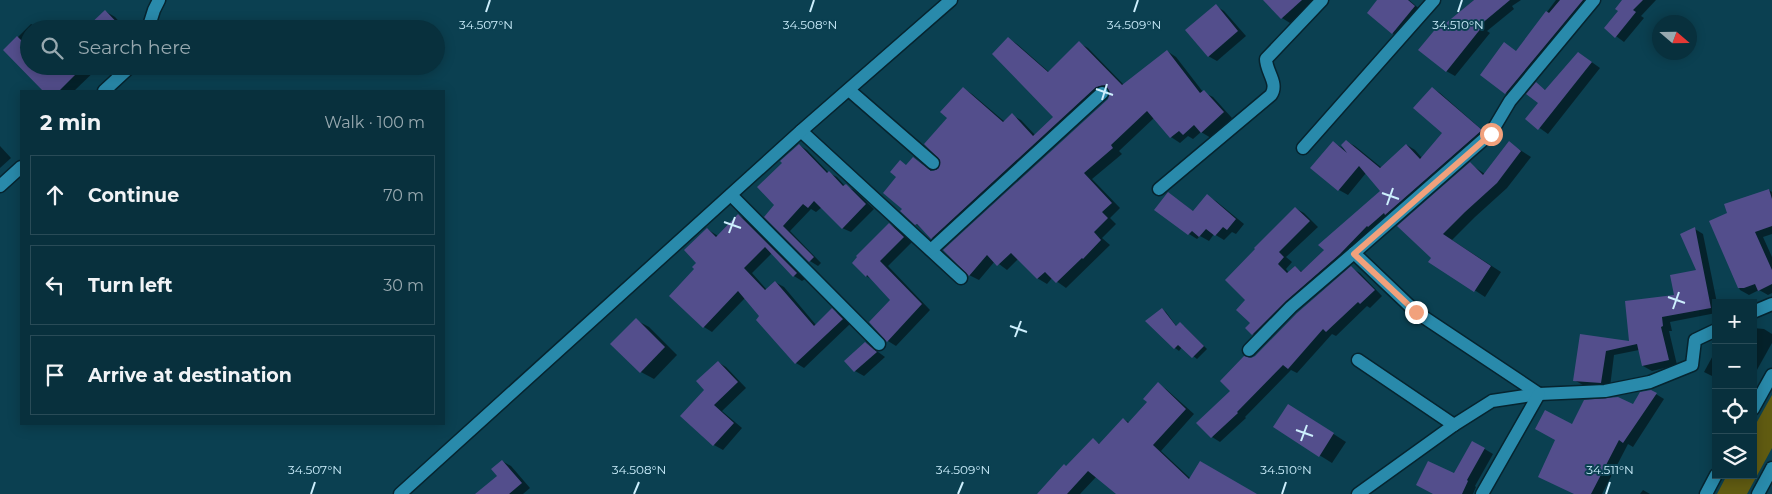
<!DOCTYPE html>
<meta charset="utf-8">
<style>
:root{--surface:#08303d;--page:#163c48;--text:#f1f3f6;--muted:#98a9b0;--line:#294b57}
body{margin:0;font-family:Montserrat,sans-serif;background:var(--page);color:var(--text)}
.controls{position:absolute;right:15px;bottom:15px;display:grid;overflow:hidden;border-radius:0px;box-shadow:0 2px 12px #0003}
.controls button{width:45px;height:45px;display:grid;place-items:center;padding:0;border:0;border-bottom:1px solid var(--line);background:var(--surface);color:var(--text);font:25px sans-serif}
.compass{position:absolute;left:1652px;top:15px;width:45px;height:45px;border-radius:50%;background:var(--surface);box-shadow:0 2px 12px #0003;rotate:110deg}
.stop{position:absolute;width:15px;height:15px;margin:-11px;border:4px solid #f1a17c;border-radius:50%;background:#fff}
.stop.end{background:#f1a17c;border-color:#fff;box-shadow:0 1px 5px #0008}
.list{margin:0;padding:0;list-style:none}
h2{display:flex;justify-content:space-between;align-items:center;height:65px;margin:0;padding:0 20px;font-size:21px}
h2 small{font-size:16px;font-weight:400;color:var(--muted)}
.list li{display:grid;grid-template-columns:32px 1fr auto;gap:15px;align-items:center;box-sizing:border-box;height:80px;margin:0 10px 10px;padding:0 10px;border:1px solid var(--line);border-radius:0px}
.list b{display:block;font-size:19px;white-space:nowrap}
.list em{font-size:16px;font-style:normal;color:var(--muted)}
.icon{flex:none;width:28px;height:28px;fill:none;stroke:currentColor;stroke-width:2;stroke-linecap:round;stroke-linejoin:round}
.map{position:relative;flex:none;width:1772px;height:494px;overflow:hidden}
.search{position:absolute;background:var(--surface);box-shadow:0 2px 12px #0003;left:20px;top:20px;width:425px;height:55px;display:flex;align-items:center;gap:12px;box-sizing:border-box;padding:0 18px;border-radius:28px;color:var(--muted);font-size:19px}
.panel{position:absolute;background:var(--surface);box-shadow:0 2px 12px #0003;left:20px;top:90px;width:425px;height:335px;border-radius:0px}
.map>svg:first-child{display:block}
.green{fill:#615c12}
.shadow{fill:#0007}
.building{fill:#534e8c}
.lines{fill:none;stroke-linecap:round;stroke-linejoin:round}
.minor-casing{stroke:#06242f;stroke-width:15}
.minor{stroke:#298aab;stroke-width:12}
.route{stroke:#f1a17c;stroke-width:6}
.ticks{fill:none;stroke:#cdeffd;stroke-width:2}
.ticks-label{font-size:12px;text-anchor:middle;fill:#cdeffd;stroke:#0b4051;stroke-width:4;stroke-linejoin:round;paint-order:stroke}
</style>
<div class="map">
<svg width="1772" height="494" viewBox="0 0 1772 494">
<rect width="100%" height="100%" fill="#0b4051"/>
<path class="green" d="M1772 395V448L1747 494H1717L1727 475H1753V429Z"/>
<g class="shadow">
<path d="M1265 0H1315L1290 23 1282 18Z"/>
<path d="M1379 0H1409L1423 12 1401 38 1392 33Z"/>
<path d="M1474 0H1521L1512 6 1514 9 1487 31 1490 33 1455 76 1446 71 1441 29Z"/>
<path d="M1556 0H1596L1515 98 1506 93 1517 52Z"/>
<path d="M1624 0H1656L1641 16 1644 18 1624 42 1605 28 1619 11Z"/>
<path d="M1216 6 1224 11 1246 36 1217 61 1208 56Z"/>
<path d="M105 11 115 17 126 29H87Z"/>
<path d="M31 24 40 29H29V66H100L74 91H41L43 89 5 50Z"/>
<path d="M1008 38 1017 44 1049 72 1079 43 1088 48 1124 85 1167 51 1176 57 1203 92 1213 97 1232 118 1211 138 1201 132 1193 139 1188 136 1180 143 1171 137 1154 118 1119 151 1122 154 1092 179 1120 208 1110 218 1116 224 1102 238 1110 245 1066 288 1052 278 1047 284 1037 278 1018 259 1007 270 995 261 979 280 969 275 1109 100 1112 91 1106 92 941 243 932 238 916 224 904 209 898 176 900 161 907 166 914 158 933 172 941 169 949 118 963 88 972 94 1005 122 1012 115 1021 120 1035 135 1055 117Z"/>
<path d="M1579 53 1600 68 1548 134 1527 119 1540 103 1536 84 1547 91Z"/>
<path d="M1432 88 1440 93 1489 136 1262 339 1253 334 1247 328 1252 323 1247 300 1295 208 1304 213 1318 227 1286 257 1292 262 1286 269 1289 273 1295 268 1303 272 1381 191 1366 173 1348 195 1339 190 1312 167 1333 142 1346 150V141L1355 146 1382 168 1407 145 1415 150 1422 158 1444 132Z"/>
<path d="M1509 143 1531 157 1507 188 1475 217 1452 240 1501 272 1485 297 1430 261 1470 164 1485 174Z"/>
<path d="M799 145 807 150 829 173 837 177 845 186 854 190 874 209 851 232 842 228 822 207 816 212 811 209 790 231 821 263 818 266 810 261 766 217 776 205Z"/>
<path d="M0 146 11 158 0 168Z"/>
<path d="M1769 190 1772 192V234L1763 237 1772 257V293L1768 295 1759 290 1749 295 1740 290 1710 222 1728 213Z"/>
<path d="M1207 196 1216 201 1244 224 1236 234 1232 232 1224 240 1214 234 1209 241 1200 236 1197 239 1189 234 1177 199 1194 212Z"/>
<path d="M738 215 747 220 805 279 802 281 794 276 772 253 752 273 767 290 775 282 784 287 816 325 832 310 841 315 850 324 804 368 796 363 761 316 745 298 712 332 704 327 671 296 696 269 707 229 718 236Z"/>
<path d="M889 224 898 229 912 242 888 266 930 310 896 346 888 341 892 300 873 280 866 276Z"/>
<path d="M1695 229 1703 234 1717 303 1716 313 1670 322 1672 331H1669L1677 365 1652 371 1643 366 1639 350 1614 355 1610 387 1583 385 1574 380 1581 335 1631 342 1698 271Z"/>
<path d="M1351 268 1360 273 1382 296 1370 308 1367 306 1336 336 1332 334 1297 373 1291 370 1245 417 1246 418 1220 442 1212 437 1232 391 1251 359 1256 357Z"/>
<path d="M1162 309 1166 312 1177 327 1184 326 1207 349 1197 359 1182 347 1179 351 1175 348 1147 321Z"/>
<path d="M636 320 649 327 677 355 654 379 641 372Z"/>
<path d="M1753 328 1764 329 1772 334V343L1753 377Z"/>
<path d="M866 343 885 357 864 376 855 371Z"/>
<path d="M1716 350V378L1704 372Z"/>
<path d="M718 362 726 367 746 388 722 411 742 428 723 450 714 445 682 416 706 390Z"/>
<path d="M1158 384 1166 389 1194 414 1161 451 1191 479 1254 494H1118L1097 476 1080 494H1038L1093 440 1100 444 1123 419 1130 423 1149 402Z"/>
<path d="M1651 391 1664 399 1633 447 1628 444 1602 494H1575L1573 426 1633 405Z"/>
<path d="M1301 413 1346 442 1332 463 1274 427Z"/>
<path d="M1473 442 1493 454 1475 486 1476 487 1473 494H1435L1454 475Z"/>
<path d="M502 461 511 466 530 488 523 494H488L499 476Z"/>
<path d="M1643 490 1650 494H1640Z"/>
</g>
<g class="building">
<path d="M1263 0H1302L1281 19Z"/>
<path d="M1377 0H1408L1415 6 1392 34 1367 13Z"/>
<path d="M1474 0H1510L1480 25 1482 27 1446 72 1418 50 1438 26 1440 28Z"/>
<path d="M1560 0H1583L1505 94 1480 75 1504 42 1516 51 1546 11 1549 13Z"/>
<path d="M1622 0H1643L1633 10 1636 12 1615 38 1604 28 1618 11 1615 9Z"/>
<path d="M1216 4 1238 31 1208 57 1185 30Z"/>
<path d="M105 10 123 29H85Z"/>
<path d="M17 36 29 48V66H84L59 91H43L3 50Z"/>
<path d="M1008 37 1048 72 1079 41 1122 85 1167 50 1200 93 1204 90 1224 112 1201 133 1194 125 1183 135 1179 131 1170 138 1147 111 1111 145 1113 148 1084 173 1112 203 1102 212 1108 218 1094 232 1101 240 1083 259 1082 258 1056 283 1045 272 1037 279 1011 253 997 266 987 255 969 276 943 250 1108 99 1110 92 1105 85 1096 87 931 239 917 224 915 225 900 211 902 209 883 193 896 177 890 172 900 160 906 165 913 157 931 171 936 170 939 168 940 160 924 144 947 118 940 112 963 87 1003 122 1012 113 1033 136 1053 117 992 54Z"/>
<path d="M1578 52 1592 62 1538 130 1525 119 1538 103 1526 94 1536 82 1545 90Z"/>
<path d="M1432 87 1482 130 1385 215 1384 213 1368 227 1367 226 1340 254 1286 301 1252 335 1245 328 1250 323 1236 310 1245 300 1225 280 1255 249 1254 248 1295 207 1310 221 1279 252 1284 257 1278 264 1287 273 1295 266 1301 272 1324 250 1318 245 1380 191 1359 166 1338 191 1310 168 1333 141 1347 153 1341 145 1346 140 1380 168 1406 144 1420 159 1442 133 1413 108Z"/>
<path d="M1509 141 1521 151 1497 183 1465 212 1443 234 1491 266 1474 292 1428 262 1431 258 1397 226 1470 162 1483 175Z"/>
<path d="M799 144 827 173 829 171 843 186 846 184 866 204 842 229 814 201 808 208 803 204 783 226 814 257 809 262 764 217 774 205 757 187 782 163 780 161Z"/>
<path d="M1769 189 1772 199V226L1755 232 1772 270V284L1758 291 1755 284 1744 288H1738L1709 221 1727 213 1724 204Z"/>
<path d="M1168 192 1193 211 1207 194 1236 219 1227 230 1223 227 1215 236 1206 229 1199 237 1192 231 1188 235 1154 210Z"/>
<path d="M738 214 797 273 793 277 765 247 744 268 765 290 775 281 814 326 832 308 843 319 795 364 756 320 759 316 738 291 703 328 669 296 694 269 692 267 696 263 684 250 707 228 716 237Z"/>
<path d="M889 223 904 237 880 261 922 304 887 342 869 322 890 300 867 275 866 277 852 263 857 257 856 256Z"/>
<path d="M1695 227 1711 308 1662 317 1663 326 1661 327 1669 360 1642 366 1637 344 1606 351 1601 383 1573 381 1580 334 1629 341 1625 301 1674 295 1670 275 1696 270 1680 234Z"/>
<path d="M1351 266 1375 290 1360 304 1358 302 1326 332 1323 329 1288 369 1283 365 1237 412 1238 413 1211 438 1196 423 1230 391 1220 381 1244 356 1251 358 1255 356 1297 313Z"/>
<path d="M1162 308 1176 326 1180 322 1204 346 1192 358 1178 345 1174 349 1145 321Z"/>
<path d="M636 318 665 347 640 373 610 344Z"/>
<path d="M865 342 877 352 854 372 844 361Z"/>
<path d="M718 361 738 382 714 405 734 423 713 446 680 416 704 390 696 381Z"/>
<path d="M1158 382 1186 409 1153 445 1189 479 1200 461 1257 494H1116L1088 471 1067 494H1037L1064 464 1066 466 1093 438 1099 444 1123 418 1128 423 1147 402 1143 399Z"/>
<path d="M1651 390 1657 393 1623 443 1619 440 1591 494H1574L1538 477 1555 440 1535 429 1545 410 1572 424 1584 400 1618 397 1633 404 1640 392Z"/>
<path d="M1288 404 1334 433 1319 457 1273 427Z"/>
<path d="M1472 441 1485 448 1467 480 1468 481 1462 494H1433L1416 485 1428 461 1454 473Z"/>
<path d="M502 460 522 483 509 494H475L497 476 491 469Z"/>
</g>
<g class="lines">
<defs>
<g id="minor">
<path d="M148 29 154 10 159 0"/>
<path d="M849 90 933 163"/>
<path d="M104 91 131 66"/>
<path d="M801 131 961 278"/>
<path d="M1303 148 1434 0"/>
<path d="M0 186 21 167"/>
<path d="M1159 189 1271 95C1279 83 1266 72 1266 59L1322 0"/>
<path d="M731 195 879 344"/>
<path d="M931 250 1102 93"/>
<path d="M1354 253 1416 312 1539 394"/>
<path d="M1753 312 1772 304"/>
<path d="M1249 350 1291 307 1354 253 1491 133 1510 101 1594 0"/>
<path d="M1358 360 1454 425"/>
<path d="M1753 409 1772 375"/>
<path d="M400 494 801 131 951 0"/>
<path d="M1358 494 1454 425 1492 401 1539 394 1605 391 1650 382 1692 365 1695 340 1716 330"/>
<path d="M1482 494 1539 394"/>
<path d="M1706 494 1716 475"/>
<path d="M1758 494 1772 468"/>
</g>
</defs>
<use href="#minor" class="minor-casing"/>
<use href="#minor" class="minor"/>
</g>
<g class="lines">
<path class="route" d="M1416 312 1354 254 1491 134"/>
</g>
<path class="ticks" d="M486 12 490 0M810 12 814 0M1134 12 1138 0M1458 12 1462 0M1096 89 1113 95M1102 100 1107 84M1382 193 1399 199M1387 205 1393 188M724 222 741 228M729 233 735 217M1668 297 1685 303M1673 309 1679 292M1010 326 1027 332M1015 337 1021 321M1296 430 1313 436M1301 441 1307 425M311 494 315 482M634 494 639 482M958 494 963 482M1282 494 1286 482M1606 494 1610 482"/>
<g class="ticks-label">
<text x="486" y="29">34.507°N</text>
<text x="810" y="29">34.508°N</text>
<text x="1134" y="29">34.509°N</text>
<text x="1458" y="29">34.510°N</text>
<text x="315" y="474">34.507°N</text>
<text x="639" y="474">34.508°N</text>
<text x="963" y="474">34.509°N</text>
<text x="1286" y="474">34.510°N</text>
<text x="1610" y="474">34.511°N</text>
</g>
</svg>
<div class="controls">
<button>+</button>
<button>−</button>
<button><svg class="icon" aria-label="locate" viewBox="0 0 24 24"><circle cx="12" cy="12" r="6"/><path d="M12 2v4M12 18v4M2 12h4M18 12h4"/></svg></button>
<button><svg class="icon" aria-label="layers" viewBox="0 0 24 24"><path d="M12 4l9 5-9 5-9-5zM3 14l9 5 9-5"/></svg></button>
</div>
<svg class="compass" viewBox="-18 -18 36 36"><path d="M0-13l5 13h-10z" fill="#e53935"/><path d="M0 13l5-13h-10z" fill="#98a9b0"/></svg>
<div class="stop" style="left:1491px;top:134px"></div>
<div class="stop end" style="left:1416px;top:312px"></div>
<div class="search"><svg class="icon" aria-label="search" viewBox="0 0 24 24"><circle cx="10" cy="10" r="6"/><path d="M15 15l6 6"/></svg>Search here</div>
<section class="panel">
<h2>2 min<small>Walk · 100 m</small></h2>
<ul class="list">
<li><svg class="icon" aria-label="ahead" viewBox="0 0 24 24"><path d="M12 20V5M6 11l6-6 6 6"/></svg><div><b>Continue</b></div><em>70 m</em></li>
<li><svg class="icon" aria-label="left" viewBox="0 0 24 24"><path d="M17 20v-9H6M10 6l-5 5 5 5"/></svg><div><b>Turn left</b></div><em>30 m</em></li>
<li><svg class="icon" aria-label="arrive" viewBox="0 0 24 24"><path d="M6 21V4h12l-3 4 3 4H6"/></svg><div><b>Arrive at destination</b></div></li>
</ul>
</section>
</div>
